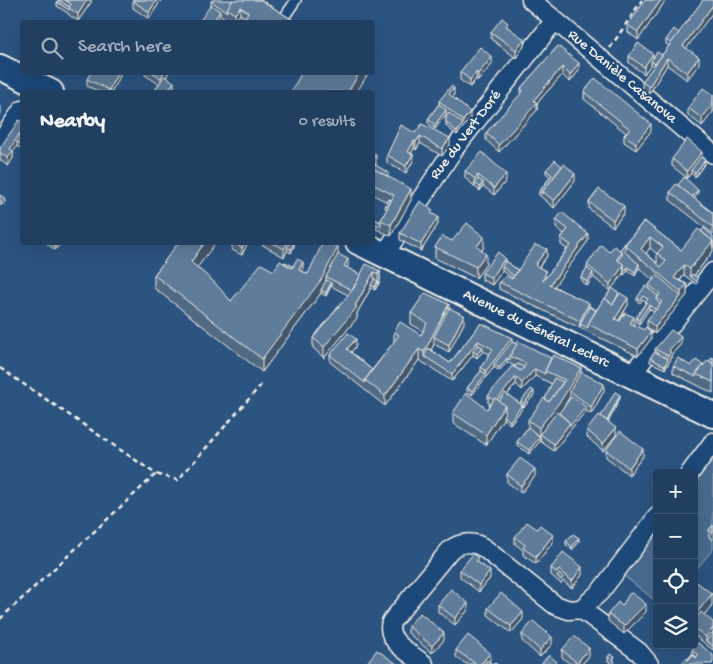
<!DOCTYPE html>
<meta charset="utf-8">
<style>
:root{--surface:#213f61;--page:#294667;--text:#f1f3f6;--muted:#a2afbd;--line:#3e5876}
body{margin:0;font-family:"Gochi Hand",sans-serif;background:var(--page);color:var(--text)}
.controls{position:absolute;right:15px;bottom:15px;display:grid;overflow:hidden;border-radius:5px;box-shadow:0 5px 20px #0002}
.controls button{width:45px;height:45px;display:grid;place-items:center;padding:0;border:0;border-bottom:1px solid var(--line);background:var(--surface);color:var(--text);font:25px sans-serif}
.list{margin:0;padding:0;list-style:none}
h2{display:flex;justify-content:space-between;align-items:center;height:65px;margin:0;padding:0 20px;font-size:21px}
h2 small{font-size:16px;font-weight:400;color:var(--muted)}
.icon{flex:none;width:28px;height:28px;fill:none;stroke:currentColor;stroke-width:2;stroke-linecap:round;stroke-linejoin:round}
.map{position:relative;flex:none;width:713px;height:664px;overflow:hidden}
.search{position:absolute;background:var(--surface);box-shadow:0 5px 20px #0002;left:20px;top:20px;width:355px;height:55px;display:flex;align-items:center;gap:12px;box-sizing:border-box;padding:0 18px;border-radius:5px;color:var(--muted);font-size:19px}
.panel{position:absolute;background:var(--surface);box-shadow:0 5px 20px #0002;left:20px;top:90px;width:355px;height:155px;border-radius:5px}
.map>svg:first-child{display:block}
.green{fill:#496b90;stroke:#9eaebc}
.lines{fill:none;stroke-linecap:round;stroke-linejoin:round}
.lane-casing{stroke:#f4f1e8;stroke-width:12}
.street-casing{stroke:#f4f1e8;stroke-width:21}
.secondary-casing{stroke:#f4f1e8;stroke-width:28}
.path{stroke:#f4f1e8;stroke-width:2.5;stroke-dasharray:5 4;stroke-linecap:butt}
.lane{stroke:#1f4a7a;stroke-width:9}
.street{stroke:#1f4a7a;stroke-width:18}
.secondary{stroke:#1f4a7a;stroke-width:24}
.wall{fill:#516a84;stroke:#f4f1e8;fill-rule:evenodd}
.shaded-wall{fill:#42566c;stroke:#f4f1e8}
.building{fill:#5e7b9a;stroke:#f4f1e8;fill-rule:evenodd}
.labels{text-anchor:middle;dominant-baseline:central;stroke-width:4;stroke-linejoin:round;paint-order:stroke}
.street-label{font-size:15px;fill:#f4f1e8;stroke:#1f4a7a}
</style>
<div class="map">
<svg width="713" height="664" viewBox="0 0 713 664">
<rect width="100%" height="100%" fill="#2c5481"/>
<filter id="ink" filterUnits="userSpaceOnUse"><feTurbulence type="fractalNoise" baseFrequency=".02" numOctaves="2"/><feDisplacementMap in="SourceGraphic" scale="10" xChannelSelector="R" yChannelSelector="G"/><feConvolveMatrix kernelMatrix="1 2 1 2 8 2 1 2 1" color-interpolation-filters="sRGB"/></filter>
<g filter="url(#ink)">
<g class="green">
<path d="M713 454V532L709 537 713 541V549L694 572V479Z"/>
<path d="M657 529V602L623 575Z"/>
</g>
<g class="lines">
<defs>
<path id="lane" d="M285 16 296 0"/>
<g id="street">
<path d="M531 0 713 154"/>
<path d="M0 143 22 110"/>
<path d="M384 255 454 149 555 20"/>
<path d="M631 375 713 272"/>
<path d="M690 473 713 442"/>
<path d="M581 609 600 592 657 517"/>
<path d="M424 664C410 653 385 641 391 622L450 550C460 542 473 541 484 548L555 605 569 610 581 609 639 652 649 664"/>
</g>
<g id="secondary">
<path d="M0 67 51 92"/>
<path d="M358 242 713 415"/>
</g>
</defs>
<use href="#lane" class="lane-casing"/>
<use href="#street" class="street-casing"/>
<use href="#secondary" class="secondary-casing"/>
<g class="path">
<path d="M610 48 642 0"/>
<path d="M0 368 156 474 178 480 261 385"/>
<path d="M0 619 156 474"/>
</g>
<use href="#lane" class="lane"/>
<use href="#street" class="street"/>
<use href="#secondary" class="secondary"/>
</g>
<g class="wall">
<path d="M58 0H91V2L78 21 69 15V14L57 6V2Z"/>
<path d="M133 0H161L149 19 133 8Z"/>
<path d="M261 0 296 22H232L220 15 211 5V1Z"/>
<path d="M645 0H666L638 40 628 32V25Z"/>
<path d="M713 0V12L686 48 699 64 687 80 667 65 649 94 642 89V82L654 66 651 64 644 74 629 63V56L653 57 662 55 669 46 666 44V40L679 33Z"/>
<path d="M508 27 524 46 516 58 491 39V32Z"/>
<path d="M558 46 579 70 570 82 562 75 537 103V110L499 152 486 140V133L521 94V88Z"/>
<path d="M492 64 478 81 476 79 470 87 460 80V72Z"/>
<path d="M120 72V76L111 92H100L87 86V79Z"/>
<path d="M145 72H169L166 77 174 86 170 92H154L159 84 145 75Z"/>
<path d="M584 92 651 131 636 150 624 142V135L626 133 584 99Z"/>
<path d="M454 95 452 97 470 119 457 135 446 126V117L448 115 446 114 435 129 428 123V119L439 104V101Z"/>
<path d="M713 95V112L702 126 688 115V108Z"/>
<path d="M22 122V149L17 146 13 152V158L8 166 0 160V148Z"/>
<path d="M415 133 450 145 442 156 420 143 416 150 414 148 411 153 413 161 406 173 387 163V155Z"/>
<path d="M372 152 375 165 389 177 411 200 391 236 372 227V218L381 222V220L387 209 385 208V205L387 202 372 194Z"/>
<path d="M702 158 705 163 695 177 691 173 687 178 672 166V159Z"/>
<path d="M562 166 575 181 554 208 539 195V192L550 177 546 173V170Z"/>
<path d="M465 171 506 181 494 195 483 186 480 191 465 178Z"/>
<path d="M670 192 698 193 694 198 713 213V234L670 200Z"/>
<path d="M589 202 624 213 613 227 589 209Z"/>
<path d="M433 214 438 224 421 251 400 240V233Z"/>
<path d="M556 220 588 241 554 286 596 310 605 299 610 291 593 277 587 286 581 281V277L587 268V265L609 252 620 250 644 221 681 250 713 251 694 276 698 282 696 284 684 275 680 281 687 295 655 334 647 327V320L654 312 649 309 639 324 636 322V318L646 302 643 299 640 303 637 301V298L649 289V285L653 280 639 268 635 276 628 271 624 275 623 273 612 288 628 305 619 321 634 325 651 339 638 356 499 289V282L512 279 513 278 502 271 492 285 482 280V273L505 261 518 270 547 256 539 267 546 278 567 249 561 245V238L564 234 556 227ZM650 248 657 254V263L646 253Z"/>
<path d="M452 241 484 247 482 250 486 264 476 278 435 258V247Z"/>
<path d="M47 242H60V244L55 250 47 244Z"/>
<path d="M179 242H215L197 267 231 301 274 271 303 272 308 274 338 254 348 266 347 268 361 275 380 271V281L375 290 371 288 357 313V318L324 358 313 348V338L348 295 331 286 326 296 321 293 262 372 154 288V275Z"/>
<path d="M232 242H248L242 255 232 250Z"/>
<path d="M257 242H293L294 246 291 253 287 251 284 257Z"/>
<path d="M449 308 464 323 449 352 434 344 431 350 450 363 481 323 512 342 581 372 604 391 591 414 586 411 570 430 554 451 540 441V438V441L529 454 517 445V442L528 427V420L545 399 552 384 535 376 522 390 516 384 507 395 521 404V401L534 395 524 407 522 406V409L510 424 503 419 486 445 453 423V413L487 409 490 404 488 403V396L515 366 507 362 499 371 494 367 472 395 467 391V388L481 371V367L490 354 483 351 477 358 473 355 452 381 419 360 385 406 330 362V355L356 346 351 352 372 370 394 342V332L421 335 423 331 411 324V313Z"/>
<path d="M681 344 671 355V359L665 369 650 362V358L655 352V349Z"/>
<path d="M713 357V393L673 373V366L703 365 709 361Z"/>
<path d="M620 398 608 422 616 435 603 451 587 437V430L601 416Z"/>
<path d="M606 450 643 456 629 475 606 457Z"/>
<path d="M507 474 535 476 521 493 507 482Z"/>
<path d="M713 525V540L709 537V530Z"/>
<path d="M515 537 553 542 536 564 523 555V550L515 544Z"/>
<path d="M566 541 579 542 572 550 566 545Z"/>
<path d="M478 562 490 578 479 592 460 577V570Z"/>
<path d="M551 568 582 575 572 588 563 581 561 584 551 575Z"/>
<path d="M694 580 712 605 704 615 713 628V650L694 635Z"/>
<path d="M438 605 468 610 455 625 438 612Z"/>
<path d="M622 606 646 612 624 634 608 621V614Z"/>
<path d="M488 608 523 619 511 633 488 615Z"/>
<path d="M408 626 444 640 432 653 408 633Z"/>
<path d="M522 634 552 644 540 657 522 641Z"/>
<path d="M456 650 490 660 489 661 492 664H497H466L456 657Z"/>
<path d="M562 650 589 656 582 664H570L562 657Z"/>
<path d="M692 650 713 655 687 660 692 654Z"/>
<path d="M608 657 615 661 613 664 608 661Z"/>
</g>
<g class="shaded-wall">
<path d="M87 0H91V2L78 21V14Z"/>
<path d="M157 0H161L149 19V12Z"/>
<path d="M661 0H666L638 40V32Z"/>
<path d="M713 5V12L683 53V46Z"/>
<path d="M240 7V17L235 21V22V14Z"/>
<path d="M220 11V15L216 22H213Z"/>
<path d="M524 39V46L516 58V50Z"/>
<path d="M653 54V61H651V64L644 74V67Z"/>
<path d="M492 57V64L478 81V74Z"/>
<path d="M699 57V64L687 80V73Z"/>
<path d="M667 58V65L649 94V87Z"/>
<path d="M579 63V70L570 82V75Z"/>
<path d="M562 67V75L536 104 537 103V110L499 152V145L534 100Z"/>
<path d="M118 72H120V76L111 92H109V90Z"/>
<path d="M164 72H169L161 85V78Z"/>
<path d="M360 72H369L357 92H348Z"/>
<path d="M476 72V79L470 87V80Z"/>
<path d="M174 82V86L170 92H167Z"/>
<path d="M454 88V95L449 101V94Z"/>
<path d="M713 104V112L702 126V118Z"/>
<path d="M1 106V113L0 115V108Z"/>
<path d="M446 110V114L435 129V125Z"/>
<path d="M470 112V119L457 135V132L463 124V121Z"/>
<path d="M651 124V131L636 150V143Z"/>
<path d="M20 133V140L17 142V146L13 152V158L8 166V158L10 149Z"/>
<path d="M420 136V143L416 150V142Z"/>
<path d="M450 138V145L442 156V149Z"/>
<path d="M414 141V148L408 159V152Z"/>
<path d="M702 152V159L691 170V173L687 178V171Z"/>
<path d="M376 154V164L372 170V160Z"/>
<path d="M413 154V161L406 173V166Z"/>
<path d="M705 160V163L695 177V173Z"/>
<path d="M506 174V181L494 195V188Z"/>
<path d="M575 174V181L554 208V201Z"/>
<path d="M478 175V182L475 183V186V179Z"/>
<path d="M483 182V186L480 191V187Z"/>
<path d="M411 189V200L391 236V225Z"/>
<path d="M698 190V193L691 203V199Z"/>
<path d="M5 198V202L1 206V203Z"/>
<path d="M624 206V213L613 227V220Z"/>
<path d="M438 217V224L421 251V244Z"/>
<path d="M588 234V241L550 292V285Z"/>
<path d="M484 237V247L477 257V246Z"/>
<path d="M650 237V248L641 260V249Z"/>
<path d="M713 241V251L692 278 690 276V269Z"/>
<path d="M58 242H60V244L55 250V247Z"/>
<path d="M205 242H214V245L191 276V262Z"/>
<path d="M245 242H248L242 255V248Z"/>
<path d="M288 242H292L287 248V251L284 257V249Z"/>
<path d="M294 243V246L291 253V249Z"/>
<path d="M338 247V261L326 277V284L321 290V293L262 372V359Z"/>
<path d="M547 249V256L535 272V265Z"/>
<path d="M622 252V259L617 262V259Z"/>
<path d="M486 254V264L476 278V267Z"/>
<path d="M505 258V265L502 267V271L492 285V278Z"/>
<path d="M348 259V266L344 274V266Z"/>
<path d="M303 262V276L299 270Z"/>
<path d="M639 264V268L635 276V272Z"/>
<path d="M624 265V272L610 291V284Z"/>
<path d="M684 265V275L675 286 674 278Z"/>
<path d="M628 267V271L624 275V272Z"/>
<path d="M380 271V281L378 285V274Z"/>
<path d="M374 272V283L371 285V288L357 313V318L324 358V347L355 306Z"/>
<path d="M593 273V277L587 286V282Z"/>
<path d="M378 281V285L375 290V287Z"/>
<path d="M331 283V286L326 296V293Z"/>
<path d="M687 284V295L655 334V327L681 296V290Z"/>
<path d="M628 298V305L615 326V319Z"/>
<path d="M589 303V310L580 324V328V321Z"/>
<path d="M449 304V315L434 337V344L427 358 424 356V352Z"/>
<path d="M649 305V309L639 324V320Z"/>
<path d="M464 315V323L449 352V345Z"/>
<path d="M634 317V325L630 331V323Z"/>
<path d="M651 332V339L638 356V349Z"/>
<path d="M681 337V344L671 355V359L665 369V366L668 359 669 350Z"/>
<path d="M512 338V345L494 364V367L472 395V391L486 374V371Z"/>
<path d="M356 339V346L347 357V349Z"/>
<path d="M478 341V348L473 351V355L452 381V374Z"/>
<path d="M483 347V351L477 358V354Z"/>
<path d="M419 349V360L385 406V396Z"/>
<path d="M507 358V362L499 371V368Z"/>
<path d="M581 368V379L570 391V396L562 410 540 434V441L529 454V450L539 438V428Z"/>
<path d="M535 369V376L522 390V383Z"/>
<path d="M516 377V384L497 407 495 401Z"/>
<path d="M604 384V391L591 414V407Z"/>
<path d="M534 391V395L524 407V404Z"/>
<path d="M620 395V398L606 427V424Z"/>
<path d="M505 405V416H503V419L486 445V435Z"/>
<path d="M522 405V409L510 424V421Z"/>
<path d="M586 407V411L570 430 554 451V444L570 423Z"/>
<path d="M616 428V435L603 451V444Z"/>
<path d="M643 449V456L629 475V468Z"/>
<path d="M535 469V476L521 493V486Z"/>
<path d="M553 535V542L536 564V557Z"/>
<path d="M579 538V542L572 550V547Z"/>
<path d="M582 567V575L572 588V581Z"/>
<path d="M490 571V578L479 592V585Z"/>
<path d="M712 594V605L694 627V616Z"/>
<path d="M468 603V610L455 625V618Z"/>
<path d="M646 604V612L624 634V626Z"/>
<path d="M523 612V619L511 633V626Z"/>
<path d="M713 628V635L706 641V637Z"/>
<path d="M444 633V640L432 653V646Z"/>
<path d="M552 637V644L540 657V650Z"/>
<path d="M589 648V656L582 664H577V663Z"/>
<path d="M490 653V660L487 664H481Z"/>
</g>
<g class="building">
<path d="M58 0 70 7 69 10 57 2Z"/>
<path d="M65 0H87L78 14 69 8 71 4Z"/>
<path d="M133 0H157L149 12 133 1Z"/>
<path d="M212 0H233L227 9V12L211 1Z"/>
<path d="M233 0H261L296 22H278L272 19 269 22H248L244 20 248 12 240 7 235 14 227 9Z"/>
<path d="M645 0H661L638 32 628 25Z"/>
<path d="M703 0H713V5L683 46 699 57 687 73 667 58 649 87 642 82Z"/>
<path d="M211 5 220 11 213 22H199Z"/>
<path d="M240 14 245 17 244 20V22H237L235 21Z"/>
<path d="M502 18 508 23 506 26 524 39 516 50 491 32Z"/>
<path d="M272 19 278 22H269Z"/>
<path d="M674 29 679 33 671 43 666 40Z"/>
<path d="M638 43 653 54 644 67 629 56Z"/>
<path d="M558 46 579 63 570 75 562 67 534 100 537 103 499 145 486 133 523 91 521 88Z"/>
<path d="M480 47 492 57 478 74 476 72 470 80 460 72Z"/>
<path d="M657 52 662 55 655 64 651 61Z"/>
<path d="M91 72H118L109 90 87 79Z"/>
<path d="M152 72H164L161 78Z"/>
<path d="M302 72H360L348 92H291Z"/>
<path d="M164 76 174 82 167 92H154Z"/>
<path d="M595 78 651 124 636 143 624 135 630 129 584 92Z"/>
<path d="M451 86 454 88 449 94 470 112 463 121 439 101Z"/>
<path d="M703 88 713 95V104L702 118 688 108Z"/>
<path d="M439 104 446 110 435 125 428 119Z"/>
<path d="M449 113 463 124 457 132 446 122V117Z"/>
<path d="M19 120 22 122V135L20 133 10 149 13 151 8 158 0 153V148Z"/>
<path d="M422 124 450 138 442 149 420 136 416 142 414 141 408 152 413 154 406 166 387 155 401 125 415 133Z"/>
<path d="M20 137 22 138V146L17 142Z"/>
<path d="M687 139 702 152 687 171 672 159Z"/>
<path d="M372 152 376 154 372 160Z"/>
<path d="M482 152 506 174 494 188 478 175 475 179 465 171Z"/>
<path d="M701 157 705 160 695 173 691 170Z"/>
<path d="M555 160 562 166 543 191V194L539 192 552 175 546 170Z"/>
<path d="M374 164 389 173 387 176 372 168Z"/>
<path d="M564 164 575 174 554 201 543 191Z"/>
<path d="M372 168 411 189 391 225 381 220 394 195 372 184Z"/>
<path d="M684 177 698 190 692 197 678 185Z"/>
<path d="M478 179 483 182 480 187 475 183Z"/>
<path d="M676 184 713 213V227L670 192Z"/>
<path d="M599 189 624 206 613 220 589 202Z"/>
<path d="M0 195 5 198 1 203 0 202Z"/>
<path d="M388 199 391 200 388 206 385 205Z"/>
<path d="M420 201 433 210 431 213 438 217 421 244 400 233Z"/>
<path d="M562 212 588 234 550 285 589 303 580 321 499 282 506 276 512 279 535 245 547 249 535 265 546 271 543 281 571 245 561 238 568 229 556 220Z"/>
<path d="M372 218 381 222V227L372 223Z"/>
<path d="M644 221 681 250 698 229 713 241 690 269 684 265 674 278 687 284 681 292 625 245ZM650 237 663 247 657 253 666 261 661 267 641 249Z"/>
<path d="M467 223 484 237 477 246 486 254 476 267 435 247 442 236 452 241Z"/>
<path d="M704 228 713 236V248V241L701 231Z"/>
<path d="M49 242H58L55 247Z"/>
<path d="M179 242H205L191 262 214 282 231 301 261 264 274 271 280 261 292 268 297 259 303 262 299 270 308 274 323 242H328L338 247 321 280 262 359 154 275Z"/>
<path d="M232 242H245L242 248Z"/>
<path d="M271 242H288L284 249Z"/>
<path d="M290 242 294 243 291 249 287 248Z"/>
<path d="M625 243V252L639 264 635 272 628 267 624 272V265L618 260 622 255V252L620 250Z"/>
<path d="M601 245 609 252 614 246 622 252 617 259 624 265 610 284 587 265Z"/>
<path d="M498 252 505 258 492 278 482 273Z"/>
<path d="M338 254 348 259 344 266 361 275 352 290 326 277Z"/>
<path d="M505 261 518 270 514 276 502 267Z"/>
<path d="M285 262 293 266 292 268 284 263Z"/>
<path d="M366 264 380 271 378 274 374 272 355 306 357 307 324 347 313 338 354 288Z"/>
<path d="M587 268 593 273 587 282 581 277Z"/>
<path d="M692 274 698 278 696 281 690 276Z"/>
<path d="M657 275 681 296 655 327 647 320 662 302 657 298 660 294 649 285Z"/>
<path d="M374 279 378 281 375 287 371 285Z"/>
<path d="M326 280 331 283 326 293 321 290Z"/>
<path d="M645 286 658 296 657 298V301L660 304 656 310 649 305 639 320 636 318 648 299 643 296 640 300 637 298Z"/>
<path d="M612 288 619 293 613 304 605 299Z"/>
<path d="M425 293 449 304 424 352 419 349 385 396 365 380 399 335 394 332 400 322 421 335 427 323 411 313Z"/>
<path d="M620 293 628 298 615 319 620 321 625 313 634 317 630 323 644 330 646 327 651 332 638 349 588 324 604 298 613 304Z"/>
<path d="M589 307 596 310 588 324V328L580 324Z"/>
<path d="M449 308 464 315 449 345 434 337Z"/>
<path d="M481 323 512 338 486 371 481 367 493 349 478 341 452 374 424 356 428 348 450 363Z"/>
<path d="M671 330 681 337 669 350 671 352 668 356 655 349Z"/>
<path d="M348 333 356 339 347 349 372 370 365 380V383L330 355Z"/>
<path d="M518 341 551 358 545 371V374L535 369 522 383 516 377 497 400 495 398 494 400 488 396 512 366 521 371 526 364 510 356Z"/>
<path d="M512 342 517 344 510 356V360L507 358 499 368 494 364Z"/>
<path d="M478 345 483 347 477 354 473 351Z"/>
<path d="M655 352 668 359 665 366 650 358Z"/>
<path d="M553 355 581 368 562 399 539 428 528 420 544 398 549 402 565 380 545 371Z"/>
<path d="M713 357V364L709 361Z"/>
<path d="M678 358 691 366 696 360 703 365 696 374V377L673 366Z"/>
<path d="M708 360 713 364V382L696 374Z"/>
<path d="M518 364 524 367 521 371 514 367Z"/>
<path d="M481 371 486 374 472 391 467 388Z"/>
<path d="M581 372 604 384 591 407 570 391Z"/>
<path d="M554 378 563 382 549 402 545 399Z"/>
<path d="M531 389 534 391 524 404 521 401Z"/>
<path d="M615 392 620 395 607 421 601 416Z"/>
<path d="M466 393 487 409 495 398 505 405 486 435 453 413Z"/>
<path d="M505 393 522 405 510 421 503 416 505 412V405L499 401Z"/>
<path d="M572 396 586 407 570 426V423L559 413Z"/>
<path d="M557 412 570 423 554 444 540 434Z"/>
<path d="M599 415 616 428 603 444 587 430Z"/>
<path d="M528 427 540 437 529 450 517 442Z"/>
<path d="M620 431 643 449 629 468 606 450Z"/>
<path d="M520 458 535 469 521 486 507 474Z"/>
<path d="M527 522 537 529 540 525 553 535 536 557 523 548 525 545 515 537Z"/>
<path d="M713 525V533L709 530Z"/>
<path d="M573 534 579 538 572 547 566 541Z"/>
<path d="M563 552 582 567 572 581 559 570 557 573 551 568Z"/>
<path d="M473 554 478 558 476 561 490 571 479 585 460 570Z"/>
<path d="M559 574 563 577 561 580 557 577Z"/>
<path d="M694 580 712 594 694 616Z"/>
<path d="M451 589 468 603 455 618 438 605Z"/>
<path d="M501 593 523 612 511 626 488 608Z"/>
<path d="M632 593 646 604 624 626 608 614 618 602 622 606 629 594Z"/>
<path d="M701 612 713 622V628L706 637 694 628V620Z"/>
<path d="M420 613 444 633 432 646 408 626Z"/>
<path d="M533 621 552 637 540 650 522 634Z"/>
<path d="M713 632V646L706 641Z"/>
<path d="M468 635 490 653 481 664H476L456 650Z"/>
<path d="M574 636 589 648 577 663 562 650Z"/>
<path d="M698 643 713 655V662L712 664H681L686 658 688 660 693 655 696 658 698 655 692 650Z"/>
<path d="M377 650 397 664H366Z"/>
<path d="M610 654 615 657 612 661 608 657Z"/>
<path d="M692 654 696 657V658L693 655 688 660H687Z"/>
<path d="M549 655 557 662 555 664H541Z"/>
<path d="M487 660 492 664H484Z"/>
</g>
</g>
<g class="labels">
<g class="street-label">
<text transform="translate(622 77) rotate(40)">Rue Danièle Casanova</text>
<text transform="translate(466 135) rotate(-53)">Rue du Vert Doré</text>
<text transform="translate(536 329) rotate(26)">Avenue du Général Leclerc</text>
</g>
</g>
</svg>
<div class="controls">
<button>+</button>
<button>−</button>
<button><svg class="icon" aria-label="locate" viewBox="0 0 24 24"><circle cx="12" cy="12" r="6"/><path d="M12 2v4M12 18v4M2 12h4M18 12h4"/></svg></button>
<button><svg class="icon" aria-label="layers" viewBox="0 0 24 24"><path d="M12 4l9 5-9 5-9-5zM3 14l9 5 9-5"/></svg></button>
</div>
<div class="search"><svg class="icon" aria-label="search" viewBox="0 0 24 24"><circle cx="10" cy="10" r="6"/><path d="M15 15l6 6"/></svg>Search here</div>
<section class="panel">
<h2>Nearby<small>0 results</small></h2>
<ul class="list">
</ul>
</section>
</div>
